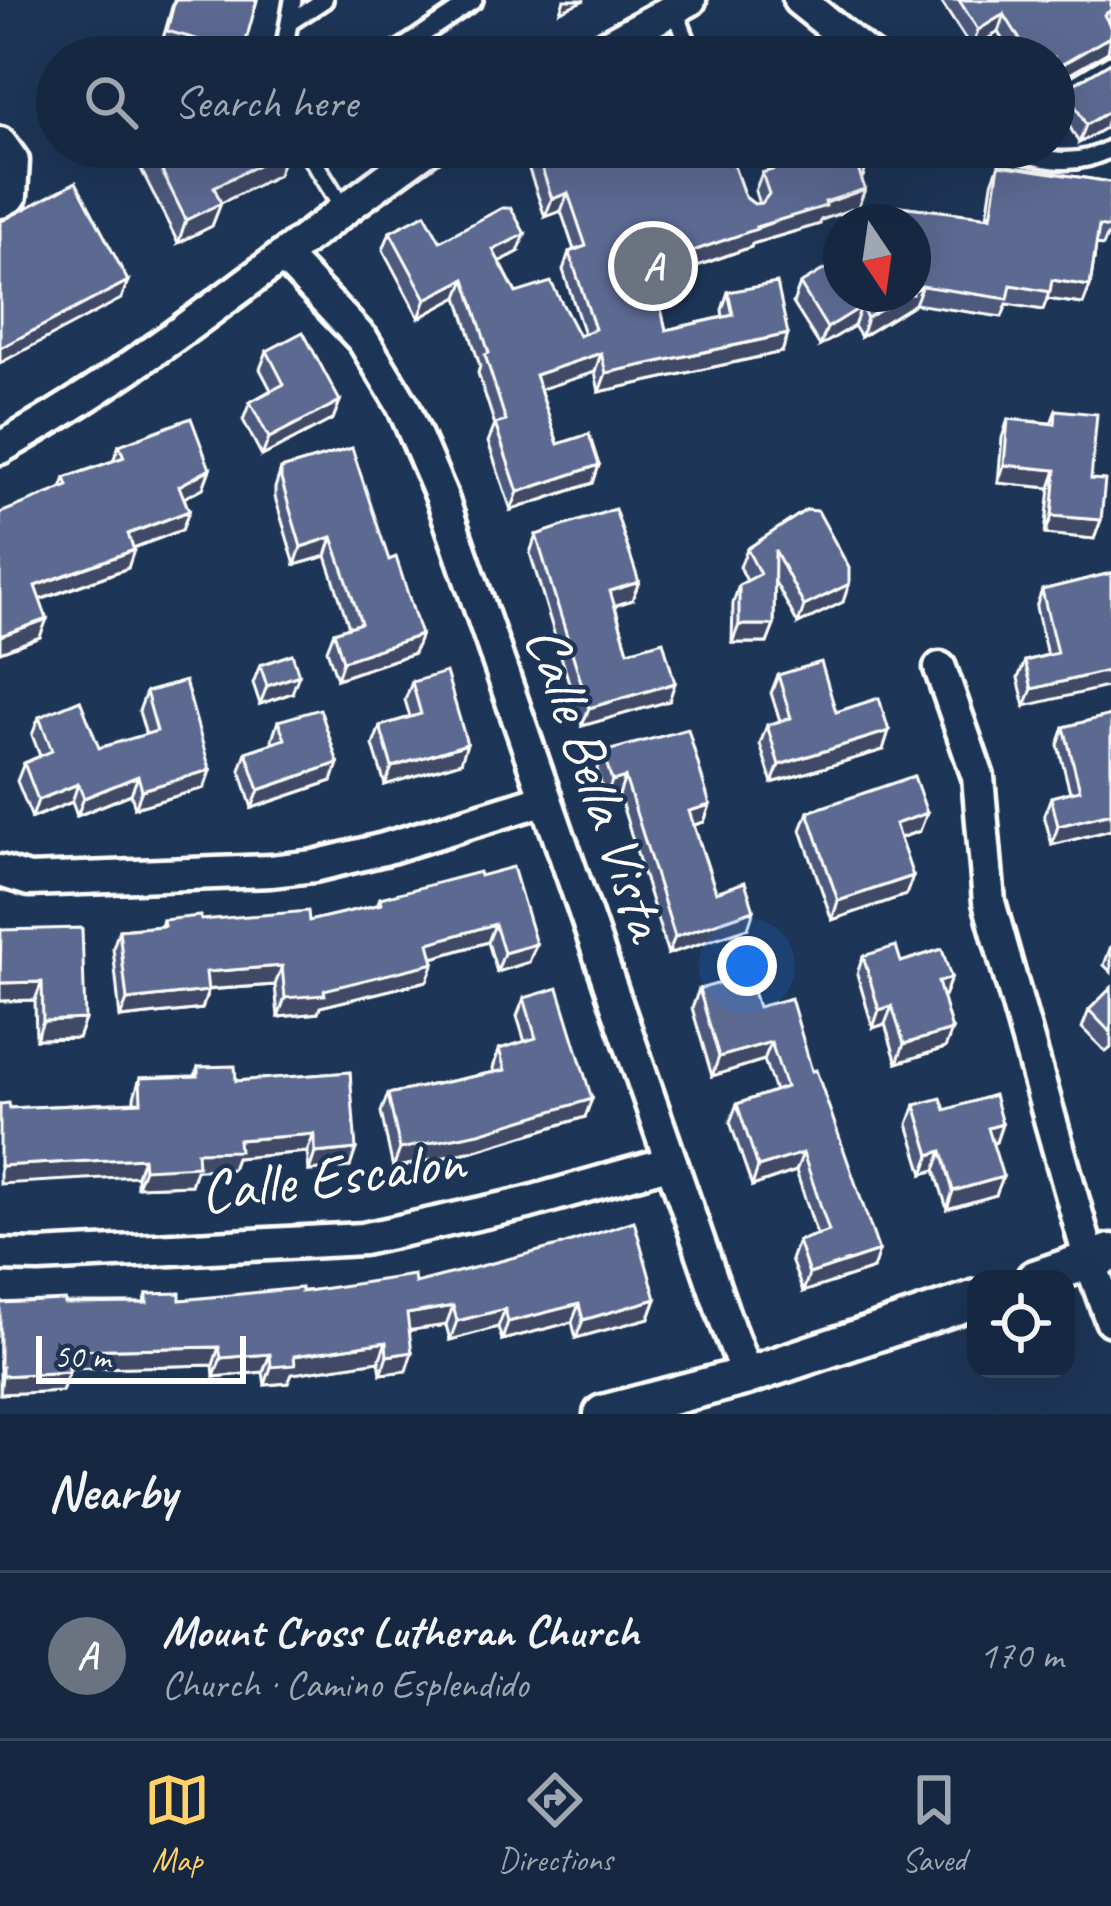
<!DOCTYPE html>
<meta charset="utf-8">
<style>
:root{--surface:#162841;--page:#1f3048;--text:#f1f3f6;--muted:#9ea6b1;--line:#35445a;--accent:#ffd166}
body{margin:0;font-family:Caveat,sans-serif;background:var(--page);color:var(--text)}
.controls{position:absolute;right:36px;bottom:36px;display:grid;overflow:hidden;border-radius:24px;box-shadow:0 12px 48px #0002}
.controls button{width:108px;height:108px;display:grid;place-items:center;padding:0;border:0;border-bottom:3px solid var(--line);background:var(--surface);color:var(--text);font:60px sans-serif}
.compass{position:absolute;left:823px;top:204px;width:108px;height:108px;border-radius:50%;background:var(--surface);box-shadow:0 12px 48px #0002;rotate:167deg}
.scale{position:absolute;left:36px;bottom:30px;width:210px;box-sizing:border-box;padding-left:12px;border:6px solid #fff;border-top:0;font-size:33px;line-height:42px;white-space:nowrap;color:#fff;-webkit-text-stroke:9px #1d3557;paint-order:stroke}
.you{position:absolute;left:747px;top:966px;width:42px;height:42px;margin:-30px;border:9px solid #fff;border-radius:50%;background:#1a73e8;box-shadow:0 0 0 18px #1a73e833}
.badge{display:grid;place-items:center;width:78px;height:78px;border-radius:50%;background:var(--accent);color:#fff;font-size:39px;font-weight:700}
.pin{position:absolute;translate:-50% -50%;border:6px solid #fff;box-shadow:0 3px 12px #0006}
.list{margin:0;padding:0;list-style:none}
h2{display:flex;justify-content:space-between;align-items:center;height:156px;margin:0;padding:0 48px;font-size:51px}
h2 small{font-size:39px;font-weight:400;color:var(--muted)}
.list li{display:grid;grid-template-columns:78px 1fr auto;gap:36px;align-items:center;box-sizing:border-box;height:168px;padding:0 48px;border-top:3px solid var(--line)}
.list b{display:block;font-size:45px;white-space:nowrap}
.list p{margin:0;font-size:39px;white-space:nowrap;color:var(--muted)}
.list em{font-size:39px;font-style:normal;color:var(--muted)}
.icon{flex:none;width:66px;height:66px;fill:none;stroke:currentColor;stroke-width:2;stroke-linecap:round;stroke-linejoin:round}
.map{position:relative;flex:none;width:1111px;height:1414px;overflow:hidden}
.search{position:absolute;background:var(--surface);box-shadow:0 12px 48px #0002;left:36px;right:36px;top:36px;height:132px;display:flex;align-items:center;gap:30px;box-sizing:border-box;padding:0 42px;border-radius:66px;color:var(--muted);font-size:45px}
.sheet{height:324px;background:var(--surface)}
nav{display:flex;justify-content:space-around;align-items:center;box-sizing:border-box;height:168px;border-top:3px solid var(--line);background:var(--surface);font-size:33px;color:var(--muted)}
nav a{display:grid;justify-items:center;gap:6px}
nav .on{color:var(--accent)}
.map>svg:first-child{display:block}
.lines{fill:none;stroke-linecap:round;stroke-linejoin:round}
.service-casing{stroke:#fff;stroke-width:24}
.minor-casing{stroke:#fff;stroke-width:39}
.tertiary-casing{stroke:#fff;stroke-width:45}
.service{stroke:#1d3557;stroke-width:15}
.minor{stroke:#1d3557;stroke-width:30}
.tertiary{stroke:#1d3557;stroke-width:36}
.wall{fill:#4e5a7d;stroke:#fff;stroke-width:3}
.shaded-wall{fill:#404a66;stroke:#fff;stroke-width:3}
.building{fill:#5b6991;stroke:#fff;stroke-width:3}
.labels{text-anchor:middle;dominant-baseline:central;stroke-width:9;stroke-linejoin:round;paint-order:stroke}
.street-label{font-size:60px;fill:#fff;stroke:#1d3557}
</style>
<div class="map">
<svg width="1111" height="1414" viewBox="0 0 1111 1414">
<rect width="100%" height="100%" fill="#1d3557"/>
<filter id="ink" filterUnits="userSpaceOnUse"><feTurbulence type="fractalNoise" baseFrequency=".00833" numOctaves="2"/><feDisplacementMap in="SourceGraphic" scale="24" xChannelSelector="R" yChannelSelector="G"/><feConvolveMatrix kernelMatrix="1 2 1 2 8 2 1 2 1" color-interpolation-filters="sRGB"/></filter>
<g filter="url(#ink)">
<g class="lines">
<defs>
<g id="service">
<path d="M674 8 693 57"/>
<path d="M290 22 324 0"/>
<path d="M283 57 293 0"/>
<path d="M389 57 474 0"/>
<path d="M1054 97 1111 63"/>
<path d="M305 147 343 209"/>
<path d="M994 147C1037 156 1070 172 1111 148"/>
</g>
<g id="minor">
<path d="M799 0 870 57"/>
<path d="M586 57 690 0"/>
<path d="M0 143 13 161 11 196 0 202"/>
<path d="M284 257 363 340 403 406 441 495 728 1327 747 1376"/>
<path d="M0 448C154 363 287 248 430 147"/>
<path d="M940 668 978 777 989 902 1090 1261 1111 1320"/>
<path d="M0 871 29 880 271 871 314 866 384 849 546 799"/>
<path d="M0 1255 39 1256 363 1239 527 1203 671 1162"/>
</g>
<g id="tertiary">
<path d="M1035 1279 1111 1253"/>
<path d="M603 1414 747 1376 976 1299"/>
</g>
</defs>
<use href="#service" class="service-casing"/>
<use href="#minor" class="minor-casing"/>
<use href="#tertiary" class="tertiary-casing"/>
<use href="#service" class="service"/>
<use href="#minor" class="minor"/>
<use href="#tertiary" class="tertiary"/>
</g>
<g class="wall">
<path d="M174 0H257L241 57H188L160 49Z"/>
<path d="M940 0H1111L1108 52 1054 83V57H1013L998 32 972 49Z"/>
<path d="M1111 62V134L1105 128 1079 143 1059 108 1066 89Z"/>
<path d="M130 147H284L278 175 221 203 212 226 178 243Z"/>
<path d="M527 147H727L745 197 754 204H759L755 191 762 173 771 170 764 147H865L869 159 861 178 865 189 858 207 821 220 820 224 752 244 751 247 694 267 689 279 656 290 666 330 723 317 722 310 728 292 788 334 782 352 599 392 595 372 540 389 558 444 599 465 593 483 511 510 488 442 495 425 478 373 480 366 458 297 419 318 383 250 390 232 518 252 500 262 516 293 579 336 584 334 563 270 569 252 574 250 561 211 545 217 524 155Z"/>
<path d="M999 165 1111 182V236H1107L1103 246 1096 245 1090 286 1083 304 1047 299 1043 310 1007 304 1002 317 915 304 861 337 854 326 820 346 793 303 800 284 841 294H913V222H893L899 206 987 217 992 183Z"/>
<path d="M267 351 340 401 333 419 262 456 243 420 250 402 271 390 260 369Z"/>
<path d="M1056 410 1091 479 1101 520 1094 539 1045 534 1050 488 998 483 1002 438 1008 419 1051 423Z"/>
<path d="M119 445 210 469 203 488 184 498 189 511 182 530 133 548 128 568 40 600V637L0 652 65 478 113 461Z"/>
<path d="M352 448 414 653 337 679 327 650 334 632 349 627 326 556 295 565 275 497V488L281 469Z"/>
<path d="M806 510 843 602 798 624 774 580V625L767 643H732L733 603 739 585 747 581 740 567 747 549Z"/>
<path d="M536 535 632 600 615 606 628 651 669 701 582 726 530 553Z"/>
<path d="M1111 573 1025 706 1018 678 1025 661 1047 655 1036 607 1042 590Z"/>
<path d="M260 665 292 693 260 704 253 683Z"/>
<path d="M778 675 836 712 883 750 772 783 760 744 767 725 780 721 771 693Z"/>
<path d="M412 682 461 762 385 785 373 745 380 726 410 717 405 700Z"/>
<path d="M146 692 210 770 204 788 135 808 131 794 77 816 72 802 32 818 17 781 24 763 40 756 32 735 39 717 99 748 146 735 139 711Z"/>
<path d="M1111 715V830L1052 845 1044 815 1051 797 1070 792 1058 745 1064 727Z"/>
<path d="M278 721 338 763 332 781 252 808 240 770 246 752 273 743 272 739Z"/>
<path d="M603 752 710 805 704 822 694 825 716 892 754 910 748 928 668 954 619 795 605 799 597 769Z"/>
<path d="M808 812 920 831 900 838 906 895 832 920 801 830Z"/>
<path d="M480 876 536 944 529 962 497 972 488 942 433 958 427 981 320 1007 318 1013 278 1017 275 985 208 990 202 1009 120 1018 113 948 119 930 161 926 163 920 309 921 377 905 380 898Z"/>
<path d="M1 930 85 1019 78 1038 36 1039 35 1000 0 1001Z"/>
<path d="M1111 946V972L1104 965Z"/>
<path d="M863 956 901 962 951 978 944 996 942 997 952 1030 945 1048 897 1063 885 1024 873 1028 857 974Z"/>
<path d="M1111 988V1048L1106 1052 1082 1028 1089 1010Z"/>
<path d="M699 989 758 1007 812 1071 873 1269 803 1292 791 1260 798 1241 817 1235 796 1171 752 1186 730 1122 737 1104 775 1091 764 1060 712 1076 692 1008Z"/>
<path d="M524 998 585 1117 473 1151 393 1168 381 1112 388 1094 494 1072 493 1068 499 1049 525 1042 517 1016Z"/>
<path d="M198 1067 236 1081 350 1072V1167L309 1171 307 1152 236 1158 232 1169 196 1170 191 1185 137 1187V1176L10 1108 134 1102V1097L140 1078 195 1076Z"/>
<path d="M915 1105 1002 1124 996 1142 993 1143 996 1195 947 1209 935 1170 923 1174 908 1124Z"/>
<path d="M415 1283 656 1299 649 1318 576 1338 572 1322 502 1340 498 1327 450 1340 446 1325 409 1330 406 1371 381 1374 379 1361 292 1374 288 1383 265 1385 263 1372 214 1377 213 1365 69 1368 62 1391 0 1394V1303H144L147 1294 180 1300Z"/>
</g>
<g class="shaded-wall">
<path d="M564 0H585L560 11Z"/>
<path d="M1004 14 998 32 972 49 978 30Z"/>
<path d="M1111 36 1108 52 1054 83V69Z"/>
<path d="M1111 110 1105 128 1079 143 1086 125Z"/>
<path d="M286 151 278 175 221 203 212 226 178 243 186 220 214 187Z"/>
<path d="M869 159 863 177 849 181 856 163Z"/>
<path d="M865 189 858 207 821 220 820 224 752 244 751 247 694 267 689 279 646 293 653 275 693 251Z"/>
<path d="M568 193 561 211 545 217 552 199Z"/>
<path d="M525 234 518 252 487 268 493 250Z"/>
<path d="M465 279 458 297 419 318 426 299Z"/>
<path d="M1052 280 1090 286 1083 304 1047 299Z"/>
<path d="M128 281 121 299 0 363V348Z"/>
<path d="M922 286 915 304 861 337 867 318 908 294H913V291Z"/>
<path d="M861 307 854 326 820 346 827 328Z"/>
<path d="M788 334 782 352 599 392 606 373Z"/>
<path d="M601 353 595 372 529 393 535 375Z"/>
<path d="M340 401 333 419 262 456 269 438Z"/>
<path d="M599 465 593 483 511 510 518 492Z"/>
<path d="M1004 465 1056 470 1050 488 998 483Z"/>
<path d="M210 469 203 488 172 504 179 486Z"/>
<path d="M189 511 182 530 122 552 128 534Z"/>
<path d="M1052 516 1101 520 1094 539 1045 534Z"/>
<path d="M332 537 326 556 295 565 301 547Z"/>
<path d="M134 550 128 568 28 604 35 586Z"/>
<path d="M639 582 632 600 604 609 610 591Z"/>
<path d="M849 584 843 602 798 624 804 606Z"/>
<path d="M47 619 40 637 0 652V636Z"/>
<path d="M739 625H774L767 643H732Z"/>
<path d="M421 635 414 653 337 679 343 661Z"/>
<path d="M1111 670V686L1025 706 1032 689Z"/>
<path d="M299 675 292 693 260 704 267 686Z"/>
<path d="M675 683 669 701 582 726 589 708Z"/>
<path d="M889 731 883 750 772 783 779 765Z"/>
<path d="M467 744 461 762 385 785 392 767Z"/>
<path d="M338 763 332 781 252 808 259 790Z"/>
<path d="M210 770 204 788 135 808 142 790Z"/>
<path d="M138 776 131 794 77 816 84 798Z"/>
<path d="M625 777 619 795 605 799 612 781Z"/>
<path d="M78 784 72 802 32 818 38 800Z"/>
<path d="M710 805 704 822 683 828 689 811Z"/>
<path d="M927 813 920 831 888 842 895 824Z"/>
<path d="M1111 813V830L1052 845 1058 826Z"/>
<path d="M913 876 906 895 832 920 838 901Z"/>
<path d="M754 910 748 928 668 954 675 937Z"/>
<path d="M495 924 488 942 422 961 429 943Z"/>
<path d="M536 944 529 962 497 972 504 953Z"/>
<path d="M434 963 427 981 320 1007 318 1013 278 1017 285 998Z"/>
<path d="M282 966 275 985 200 990 206 972Z"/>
<path d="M951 978 944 996 931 1000 938 982Z"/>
<path d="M42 982 35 1000 0 1001V983Z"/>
<path d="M208 991 202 1009 120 1018 127 1000Z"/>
<path d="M892 1006 885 1024 873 1028 879 1010Z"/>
<path d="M85 1019 78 1038 36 1039 43 1021Z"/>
<path d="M952 1030 945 1048 897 1063 904 1044Z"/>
<path d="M771 1042 764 1060 712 1076 719 1057Z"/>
<path d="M592 1099 585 1117 473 1151 393 1168 400 1149Z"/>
<path d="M1002 1124 996 1142 981 1147 988 1128Z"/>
<path d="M314 1134 307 1152 236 1158 232 1169 196 1170 191 1185 137 1187 144 1169 197 1152 238 1140Z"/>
<path d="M356 1149 350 1167 309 1171 315 1153Z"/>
<path d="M942 1151 935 1170 923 1174 930 1155Z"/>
<path d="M803 1153 796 1171 752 1186 758 1167Z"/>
<path d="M143 1158 137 1176 0 1184V1166Z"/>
<path d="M1003 1177 996 1195 947 1209 953 1191Z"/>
<path d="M879 1251 873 1269 803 1292 809 1274Z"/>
<path d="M656 1299 649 1318 576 1338 583 1320Z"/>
<path d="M579 1304 572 1322 502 1340 508 1322Z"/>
<path d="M453 1306 446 1325 400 1332 407 1314Z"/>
<path d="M505 1309 498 1327 450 1340 457 1321Z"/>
<path d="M386 1342 379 1361 292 1374 288 1383 265 1385 271 1367 294 1356Z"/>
<path d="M219 1347 213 1365 61 1369 68 1350Z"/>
<path d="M412 1352 406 1371 381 1374 387 1356Z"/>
<path d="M270 1354 263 1372 214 1377 221 1358Z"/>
<path d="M69 1372 62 1391 0 1394 2 1376Z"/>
</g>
<g class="building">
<path d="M175 0H257L243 52 167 31Z"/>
<path d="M959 0H1111V10L1104 15 1111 27V36L1054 69V57H1048L1045 52 1036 57H1031L1004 14 978 30Z"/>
<path d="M811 38 817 57H725L776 42 778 49Z"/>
<path d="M1111 62V110L1086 125 1066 89Z"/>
<path d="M150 147H284L286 151 214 187 221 203 186 220Z"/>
<path d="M535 147H727L745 197 754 204 762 203 769 194 762 173 782 167 776 147H865L869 159 856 163 865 189 825 202 826 206 756 227 757 229 693 251 696 261 653 275 666 330 733 315 728 292 777 283 788 334 606 373 601 353 535 375 558 444 589 434 599 465 518 492 495 424 506 421 485 355 489 353 465 279 426 299 390 232 425 214 440 241 502 208H511L525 234 493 250 516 293 551 282 579 336 595 329 569 252 586 246 568 193 552 199Z"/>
<path d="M999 165 1111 182 1109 228 1099 226 1090 286 1052 280 1050 292 1011 285 1008 299 922 286 913 291V222H897L899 206 991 217Z"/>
<path d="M76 182 128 281 0 348V222Z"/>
<path d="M833 264 841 277V294H908L867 318 861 307 827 328 800 284Z"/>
<path d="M303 332 340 401 269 438 250 402 284 384 267 351Z"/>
<path d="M1056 410 1097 414 1091 479 1105 480 1101 520 1052 516 1056 470 1004 465 1008 419 1055 424Z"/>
<path d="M191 418 210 469 179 486 189 511 128 534 134 550 35 586 47 619 0 636V513L68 486 65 478 124 457 119 445Z"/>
<path d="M352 448 389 560 396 557 421 635 343 661 334 632 361 623 332 537 301 547 281 479V469Z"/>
<path d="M615 509 639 582 610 591 628 651 663 641 675 683 589 708 536 535Z"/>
<path d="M806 510 818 511 849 568V584L804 606 775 550 774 625H739V585L760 574 747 549Z"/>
<path d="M1111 573V670L1032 689 1025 661 1057 653 1042 590Z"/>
<path d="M292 654 299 675 267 686 260 665Z"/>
<path d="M821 662 836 712 879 698 889 731 779 765 767 725 791 718 778 675Z"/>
<path d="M446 672 467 744 392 767 380 726 421 714 412 682Z"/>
<path d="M185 681 210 770 142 790 138 776 84 798 78 784 38 800 24 763 52 751 39 717 80 700 99 748 157 731 146 692Z"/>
<path d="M320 709 338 763 259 790 246 752 285 739 278 721Z"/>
<path d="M1111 715V813L1058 826 1051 797 1080 790 1064 727Z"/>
<path d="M688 729 710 805 689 811 716 892 745 882 754 910 675 937 625 777 612 781 603 752Z"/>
<path d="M914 776 927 813 895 824 913 876 838 901 808 812Z"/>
<path d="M513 867 536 944 504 953 495 924 429 943 434 963 324 990 325 995 285 998 282 966 206 972 208 991 127 1000 119 930 164 926 163 920 200 916 201 920 308 911 309 921 381 904 380 898 479 872 480 876Z"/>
<path d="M82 928 85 1019 43 1021 42 982 0 983 1 930Z"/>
<path d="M896 946 901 962 942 949 951 978 938 982 952 1030 904 1044 892 1006 879 1010 863 956Z"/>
<path d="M748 975 758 1007 791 998 812 1071 816 1070 879 1251 809 1274 798 1241 829 1231 803 1153 758 1167 737 1104 786 1087 771 1042 719 1057 699 989Z"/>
<path d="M558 988 592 1099 479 1133 400 1149 388 1094 505 1070 499 1049 536 1038 524 998Z"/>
<path d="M1111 988V1033L1089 1010Z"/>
<path d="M235 1066 236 1081 350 1072 356 1149 315 1153 314 1134 238 1140 239 1151 197 1152 198 1166 144 1169 143 1158 0 1166V1104L9 1103 10 1108 141 1102 140 1078 198 1076V1067Z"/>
<path d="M994 1095 1002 1124 988 1128 1003 1177 953 1191 942 1151 930 1155 915 1105 941 1098 945 1110Z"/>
<path d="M634 1221 656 1299 583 1320 579 1304 508 1322 505 1309 457 1321 453 1306 407 1314 412 1352 387 1356 386 1342 294 1356 295 1365 271 1367 270 1354 221 1358 219 1347 68 1350 69 1372 2 1376V1367H0V1303L65 1300V1304L147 1303V1294L180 1293V1300L301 1288V1292L414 1275 415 1283 562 1245Z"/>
</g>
</g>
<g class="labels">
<g class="street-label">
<text transform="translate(597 782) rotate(71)">Calle Bella Vista</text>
<text transform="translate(332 1176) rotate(-7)">Calle Escalon</text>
</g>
</g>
</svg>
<div class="controls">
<button><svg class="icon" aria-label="locate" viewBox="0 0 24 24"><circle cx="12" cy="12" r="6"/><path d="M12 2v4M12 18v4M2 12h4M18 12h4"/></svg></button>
</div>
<svg class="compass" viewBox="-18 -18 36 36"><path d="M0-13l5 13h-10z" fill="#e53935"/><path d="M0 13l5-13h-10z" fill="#9ea6b1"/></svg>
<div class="scale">50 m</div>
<div class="you"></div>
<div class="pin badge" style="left:653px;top:266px;background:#6b7280">A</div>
<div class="search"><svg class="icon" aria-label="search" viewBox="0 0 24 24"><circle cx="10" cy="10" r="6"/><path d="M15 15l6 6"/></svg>Search here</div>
</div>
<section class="sheet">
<h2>Nearby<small></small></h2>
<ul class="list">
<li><span class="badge" style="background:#6b7280">A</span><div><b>Mount Cross Lutheran Church</b><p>Church · Camino Esplendido</p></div><em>170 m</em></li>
</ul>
</section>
<nav>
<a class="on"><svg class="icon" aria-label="map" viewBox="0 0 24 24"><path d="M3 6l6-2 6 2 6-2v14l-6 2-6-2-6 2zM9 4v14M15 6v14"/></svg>Map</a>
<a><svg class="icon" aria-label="directions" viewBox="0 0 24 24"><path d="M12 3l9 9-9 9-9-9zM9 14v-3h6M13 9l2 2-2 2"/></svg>Directions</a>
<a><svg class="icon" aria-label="saved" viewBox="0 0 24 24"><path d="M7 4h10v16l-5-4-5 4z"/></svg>Saved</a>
</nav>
